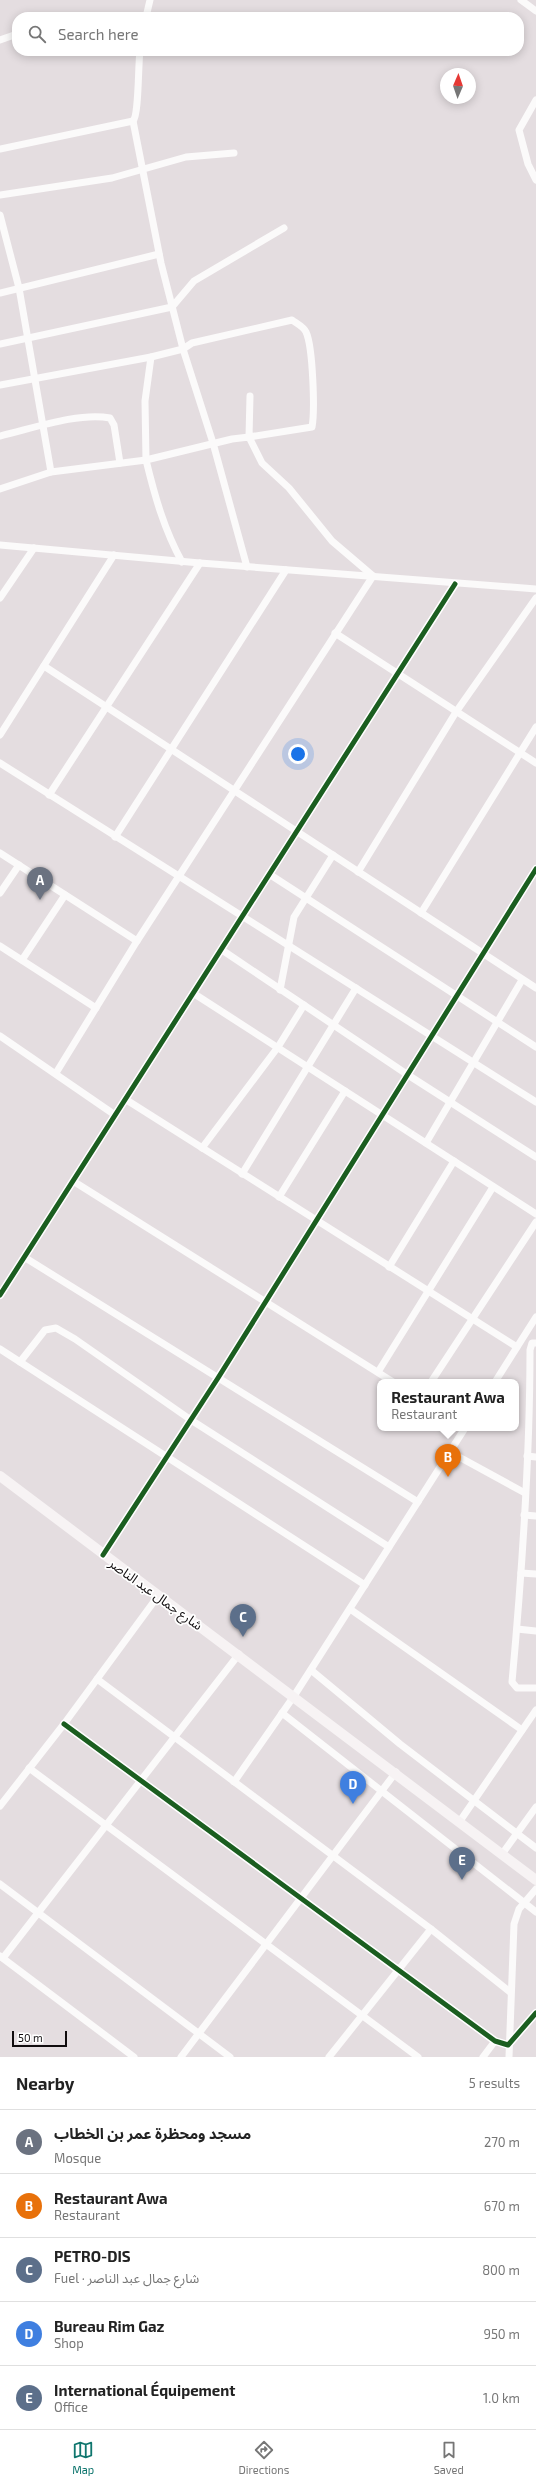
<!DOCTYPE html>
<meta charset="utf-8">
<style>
:root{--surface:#fff;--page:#f6f6f6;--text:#222;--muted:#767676;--line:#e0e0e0;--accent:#0f766e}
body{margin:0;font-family:"Exo 2","Noto Sans Arabic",sans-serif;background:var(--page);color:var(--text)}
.compass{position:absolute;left:440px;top:68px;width:36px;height:36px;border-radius:50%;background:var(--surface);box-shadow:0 2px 10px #0003;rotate:2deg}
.scale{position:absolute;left:12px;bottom:10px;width:55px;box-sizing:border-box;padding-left:4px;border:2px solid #100c0e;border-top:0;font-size:11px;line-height:14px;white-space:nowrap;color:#100c0e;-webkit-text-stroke:3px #fff;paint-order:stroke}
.you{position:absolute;left:298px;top:754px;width:14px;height:14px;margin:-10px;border:3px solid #fff;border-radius:50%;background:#1a73e8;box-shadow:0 0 0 6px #1a73e833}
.badge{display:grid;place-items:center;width:26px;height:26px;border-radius:50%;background:var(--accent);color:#fff;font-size:13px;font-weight:700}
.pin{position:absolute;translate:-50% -33px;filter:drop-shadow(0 1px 2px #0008)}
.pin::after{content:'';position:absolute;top:21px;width:14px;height:12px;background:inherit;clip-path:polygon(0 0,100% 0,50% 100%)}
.popup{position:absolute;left:377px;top:1379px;width:142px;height:52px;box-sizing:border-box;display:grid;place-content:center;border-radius:8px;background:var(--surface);filter:drop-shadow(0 1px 3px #0005);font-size:13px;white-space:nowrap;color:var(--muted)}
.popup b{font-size:15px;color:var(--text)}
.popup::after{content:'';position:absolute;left:50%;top:100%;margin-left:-8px;border:8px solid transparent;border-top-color:var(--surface)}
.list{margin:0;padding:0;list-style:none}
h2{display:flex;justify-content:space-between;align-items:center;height:52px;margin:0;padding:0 16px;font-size:17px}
h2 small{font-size:13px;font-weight:400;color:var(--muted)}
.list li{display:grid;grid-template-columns:26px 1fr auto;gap:12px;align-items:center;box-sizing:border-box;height:64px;padding:0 16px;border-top:1px solid var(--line)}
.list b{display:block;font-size:15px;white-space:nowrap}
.list p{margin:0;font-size:13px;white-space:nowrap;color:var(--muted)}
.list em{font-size:13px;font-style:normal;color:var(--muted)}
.icon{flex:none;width:22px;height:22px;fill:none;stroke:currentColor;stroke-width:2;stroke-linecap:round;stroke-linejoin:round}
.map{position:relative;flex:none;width:536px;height:2057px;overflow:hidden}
.search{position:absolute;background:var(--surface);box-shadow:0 2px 10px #0003;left:12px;right:12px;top:12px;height:44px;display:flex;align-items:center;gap:10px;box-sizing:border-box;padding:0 14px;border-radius:16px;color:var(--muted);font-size:15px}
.sheet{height:372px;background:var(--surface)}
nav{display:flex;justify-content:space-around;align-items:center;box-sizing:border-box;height:56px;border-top:1px solid var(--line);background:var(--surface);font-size:11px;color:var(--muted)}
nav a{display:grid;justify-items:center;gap:2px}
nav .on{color:var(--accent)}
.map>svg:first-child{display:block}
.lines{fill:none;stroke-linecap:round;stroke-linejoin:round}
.minor{stroke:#fbfafa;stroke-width:7}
.secondary{stroke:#f7f3f4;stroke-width:10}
.cycleway-casing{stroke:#fff;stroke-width:8}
.cycleway{stroke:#1b5e20;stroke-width:5}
.labels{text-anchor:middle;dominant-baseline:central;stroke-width:3.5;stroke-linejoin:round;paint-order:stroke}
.street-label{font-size:13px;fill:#100c0e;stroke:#fff}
</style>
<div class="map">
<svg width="536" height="2057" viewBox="0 0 536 2057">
<rect width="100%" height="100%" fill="#e4dde0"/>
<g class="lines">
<g class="minor">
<path d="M521 0 536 11"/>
<path d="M146 17 150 0"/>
<path d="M0 40 17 34"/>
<path d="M140 51C138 65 139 115 133 121L161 263 183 349 213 443 247 567"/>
<path d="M536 100 519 130 528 164 536 180"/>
<path d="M0 149 133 121"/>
<path d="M0 195 112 178 186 157 234 153"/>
<path d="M0 215 19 288 51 472 146 460C155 497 164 529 182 562"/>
<path d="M0 293 159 254"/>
<path d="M0 344 172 307 194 281 284 228"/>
<path d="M151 357 145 401 146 460 232 439 249 437 262 463 289 488 332 541 373 576"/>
<path d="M0 385 151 357 183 349 192 343 292 320C296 323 304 327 306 332 313 347 315 411 312 427L249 437 250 396"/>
<path d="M0 436C31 429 78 412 110 418L114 425 120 463"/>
<path d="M0 489 51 472"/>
<path d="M0 545 200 563 536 589"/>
<path d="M0 598 34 548"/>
<path d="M335 633 536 763"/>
<path d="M44 666 536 988"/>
<path d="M0 735 114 555"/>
<path d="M0 763 536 1102"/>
<path d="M49 795 200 563"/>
<path d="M115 837 286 570"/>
<path d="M0 853 137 941"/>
<path d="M358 872 456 712 536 598"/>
<path d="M269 874 536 1047"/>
<path d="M0 893 19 865"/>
<path d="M421 913 536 727"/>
<path d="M0 946 96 1008"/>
<path d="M222 950 408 1075 536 1157"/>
<path d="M22 960 65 895"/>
<path d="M280 990 294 917 333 855"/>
<path d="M193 993 536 1214"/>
<path d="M0 1036 115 1115"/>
<path d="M56 1073 137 941 373 576"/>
<path d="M125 1099 517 1347"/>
<path d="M426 1143 522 980"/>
<path d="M202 1148 278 1047 304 1005"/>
<path d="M242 1174 356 988"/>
<path d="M73 1181 393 1382"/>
<path d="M279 1197 345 1091"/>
<path d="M24 1257 418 1502"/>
<path d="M389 1267 454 1161"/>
<path d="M0 1295 455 584"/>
<path d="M536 1343H532L530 1350C530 1461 522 1572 512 1682L517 1688H536"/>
<path d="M0 1349 365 1585"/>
<path d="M20 1362 45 1330 56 1328 75 1339 191 1420 389 1547"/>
<path d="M378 1372 493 1187"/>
<path d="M431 1382 536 1222"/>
<path d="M495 1382 536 1317"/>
<path d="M450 1452 525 1493"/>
<path d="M527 1456 536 1457"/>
<path d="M524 1515 536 1516"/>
<path d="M103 1555 218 1378 536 869"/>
<path d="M521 1573 536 1574"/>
<path d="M350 1609 522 1730"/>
<path d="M517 1629 536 1631"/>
<path d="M311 1670 400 1744 536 1848"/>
<path d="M97 1679 431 1929 510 1992"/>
<path d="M282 1713 536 1912"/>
<path d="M64 1724 495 2041 508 2045 536 2013"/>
<path d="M29 1768 418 2057"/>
<path d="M234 1782 294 1696 465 1428"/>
<path d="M0 1806 64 1724 158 1596"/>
<path d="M460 1821 536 1710"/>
<path d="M502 1854 536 1807"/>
<path d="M0 1884 230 2057"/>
<path d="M0 1956 134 2057"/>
<path d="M3 1958 239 1654"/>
<path d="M181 2057 396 1772"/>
<path d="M329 2057 431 1929"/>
<path d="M483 2057 495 2041"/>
<path d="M509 2057 514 1924 519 1909 536 1889"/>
</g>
<path class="secondary" d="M0 1476 536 1880"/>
<defs>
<g id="cycleway">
<path d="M0 1295 455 584"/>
<path d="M103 1555 218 1378 536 869"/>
<path d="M64 1724 495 2041 508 2045 536 2013"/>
</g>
</defs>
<use href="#cycleway" class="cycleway-casing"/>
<use href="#cycleway" class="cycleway"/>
</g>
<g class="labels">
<g class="street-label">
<text transform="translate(156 1594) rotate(36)">شارع جمال عبد الناصر</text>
</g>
</g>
</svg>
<svg class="compass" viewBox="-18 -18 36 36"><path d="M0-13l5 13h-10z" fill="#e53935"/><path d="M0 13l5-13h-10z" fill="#767676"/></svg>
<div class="scale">50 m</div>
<div class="you"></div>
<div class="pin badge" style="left:40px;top:900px;background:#6b7280">A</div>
<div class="pin badge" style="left:448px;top:1477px;background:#e8710a">B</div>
<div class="popup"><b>Restaurant Awa</b>Restaurant</div>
<div class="pin badge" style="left:243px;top:1637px;background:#5c6f8a">C</div>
<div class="pin badge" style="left:353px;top:1804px;background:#3f7fe0">D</div>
<div class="pin badge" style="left:462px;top:1880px;background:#5c6f8a">E</div>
<div class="search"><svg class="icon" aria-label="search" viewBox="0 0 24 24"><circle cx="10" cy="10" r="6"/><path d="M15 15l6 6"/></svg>Search here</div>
</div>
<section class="sheet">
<h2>Nearby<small>5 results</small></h2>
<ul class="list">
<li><span class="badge" style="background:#6b7280">A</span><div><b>مسجد ومحظرة عمر بن الخطاب</b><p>Mosque</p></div><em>270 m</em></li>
<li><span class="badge" style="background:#e8710a">B</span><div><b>Restaurant Awa</b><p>Restaurant</p></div><em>670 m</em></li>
<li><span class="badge" style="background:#5c6f8a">C</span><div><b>PETRO-DIS</b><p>Fuel · شارع جمال عبد الناصر</p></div><em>800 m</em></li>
<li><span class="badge" style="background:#3f7fe0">D</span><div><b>Bureau Rim Gaz</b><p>Shop</p></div><em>950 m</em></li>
<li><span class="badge" style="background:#5c6f8a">E</span><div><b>International Équipement</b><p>Office</p></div><em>1.0 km</em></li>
</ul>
</section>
<nav>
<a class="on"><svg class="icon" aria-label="map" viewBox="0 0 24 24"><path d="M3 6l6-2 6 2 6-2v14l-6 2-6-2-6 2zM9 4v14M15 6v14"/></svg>Map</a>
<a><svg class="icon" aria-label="directions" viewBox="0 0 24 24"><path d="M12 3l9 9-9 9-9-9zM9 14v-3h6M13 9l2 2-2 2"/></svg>Directions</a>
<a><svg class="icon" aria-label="saved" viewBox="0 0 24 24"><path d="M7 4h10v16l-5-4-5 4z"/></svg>Saved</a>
</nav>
